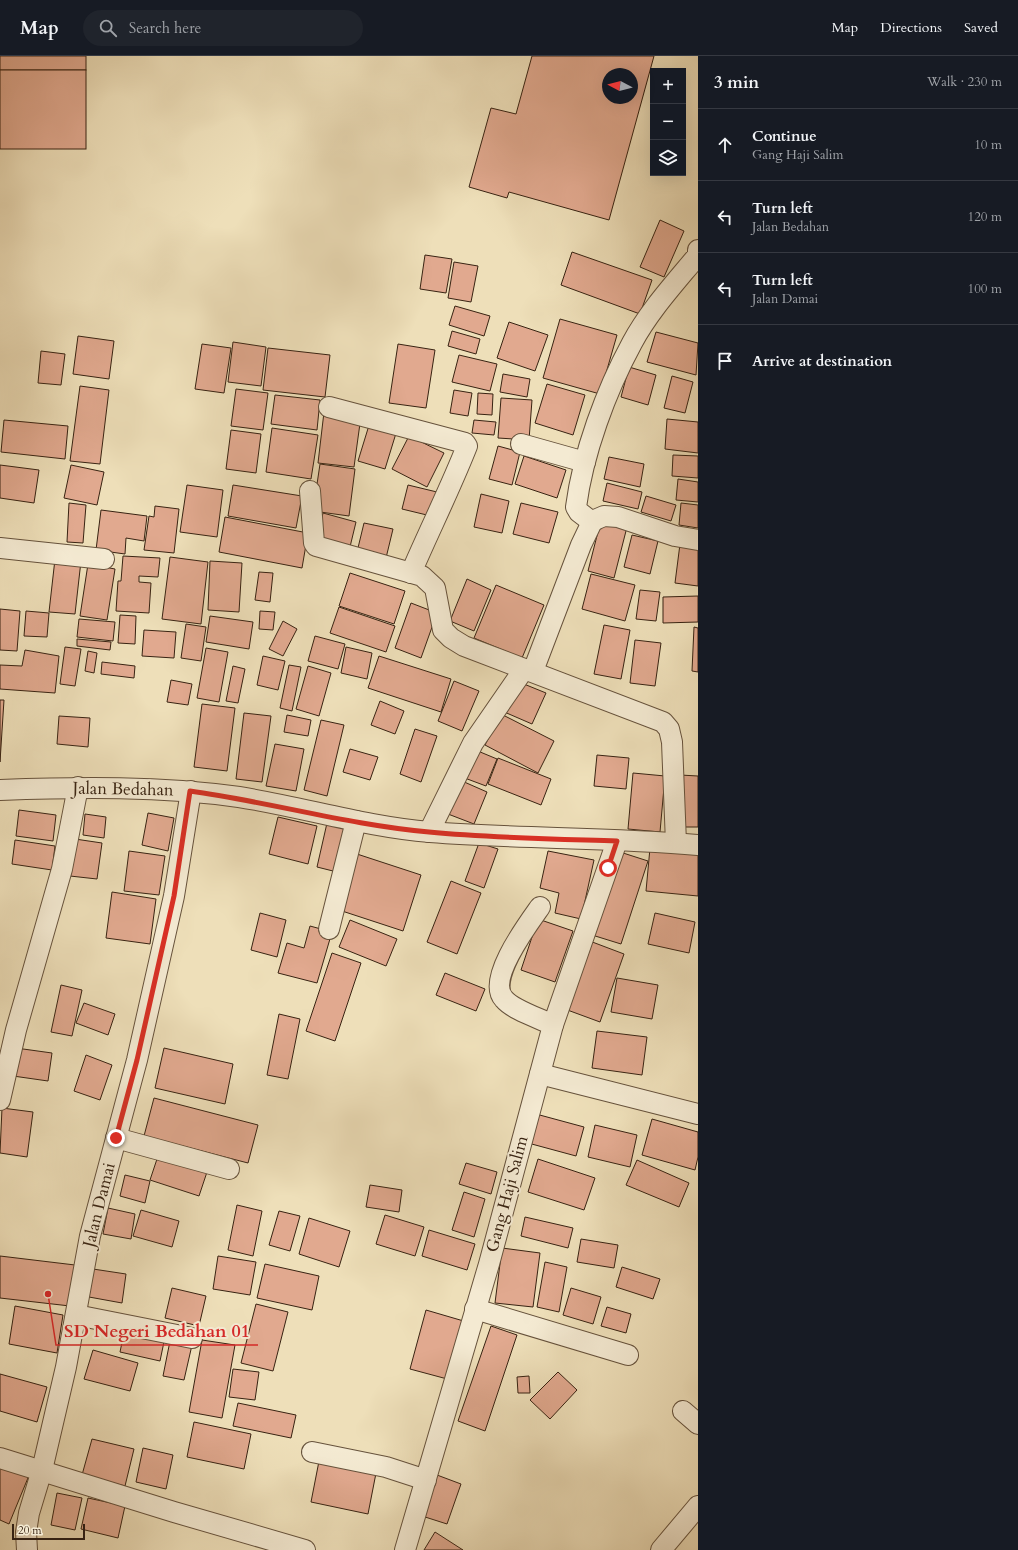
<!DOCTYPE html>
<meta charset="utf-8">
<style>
:root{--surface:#171b24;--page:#20242c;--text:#f1f3f6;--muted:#9ea1a6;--line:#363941}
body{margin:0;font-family:Cardo,serif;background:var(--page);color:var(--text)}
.controls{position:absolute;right:12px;top:12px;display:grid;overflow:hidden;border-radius:0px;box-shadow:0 4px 16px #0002}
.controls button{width:36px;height:36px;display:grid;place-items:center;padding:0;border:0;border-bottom:1px solid var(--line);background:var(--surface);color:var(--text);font:20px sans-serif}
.compass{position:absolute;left:602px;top:12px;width:36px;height:36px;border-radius:50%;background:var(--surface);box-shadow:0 4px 16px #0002;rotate:277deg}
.scale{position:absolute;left:12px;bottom:10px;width:73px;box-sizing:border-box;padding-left:4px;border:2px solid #382312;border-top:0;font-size:11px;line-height:14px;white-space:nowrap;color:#382312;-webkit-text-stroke:3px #f4ead2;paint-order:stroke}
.stop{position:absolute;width:12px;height:12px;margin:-9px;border:3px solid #d93025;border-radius:50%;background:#fff}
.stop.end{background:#d93025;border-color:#fff;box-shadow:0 1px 4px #0008}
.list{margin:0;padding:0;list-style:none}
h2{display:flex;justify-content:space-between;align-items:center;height:52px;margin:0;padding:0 16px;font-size:17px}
h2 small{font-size:13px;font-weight:400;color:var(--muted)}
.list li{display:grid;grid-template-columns:26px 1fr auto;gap:12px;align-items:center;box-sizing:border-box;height:72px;padding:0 16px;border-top:1px solid var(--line)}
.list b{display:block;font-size:15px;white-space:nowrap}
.list p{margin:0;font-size:13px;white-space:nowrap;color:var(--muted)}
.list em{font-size:13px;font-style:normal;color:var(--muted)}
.icon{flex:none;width:22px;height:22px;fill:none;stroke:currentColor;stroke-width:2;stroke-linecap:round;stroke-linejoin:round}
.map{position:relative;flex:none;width:698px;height:1494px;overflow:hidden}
header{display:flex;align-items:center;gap:24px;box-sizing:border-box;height:56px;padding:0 20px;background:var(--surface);border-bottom:1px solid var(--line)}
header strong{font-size:19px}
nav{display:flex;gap:22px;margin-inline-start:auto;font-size:14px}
.search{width:280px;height:36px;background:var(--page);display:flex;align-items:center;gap:10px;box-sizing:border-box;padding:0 14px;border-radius:22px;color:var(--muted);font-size:15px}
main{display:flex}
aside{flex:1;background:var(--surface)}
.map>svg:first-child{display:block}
.building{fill:#e1a98f;stroke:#382312;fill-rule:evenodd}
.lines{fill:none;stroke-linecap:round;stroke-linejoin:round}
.minor-casing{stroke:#66523c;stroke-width:22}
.minor{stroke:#f4ead2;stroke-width:20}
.route{stroke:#d93025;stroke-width:5}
.labels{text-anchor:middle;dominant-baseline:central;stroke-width:4;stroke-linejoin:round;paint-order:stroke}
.street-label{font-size:17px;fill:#382312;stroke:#f4ead2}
.leader{fill:none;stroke:#d62828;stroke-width:1.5}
.callout-dot{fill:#d62828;stroke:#f4ead2;stroke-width:1.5}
.callout-label{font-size:18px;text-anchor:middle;font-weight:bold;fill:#d62828;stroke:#f4ead2;stroke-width:4;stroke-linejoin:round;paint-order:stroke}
</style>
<header>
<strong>Map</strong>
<div class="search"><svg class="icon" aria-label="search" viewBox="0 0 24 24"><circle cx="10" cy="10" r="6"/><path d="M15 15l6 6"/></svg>Search here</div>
<nav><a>Map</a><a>Directions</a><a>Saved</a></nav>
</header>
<main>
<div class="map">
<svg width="698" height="1494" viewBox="0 0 698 1494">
<rect width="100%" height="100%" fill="#eedfb9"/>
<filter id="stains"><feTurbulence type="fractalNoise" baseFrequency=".005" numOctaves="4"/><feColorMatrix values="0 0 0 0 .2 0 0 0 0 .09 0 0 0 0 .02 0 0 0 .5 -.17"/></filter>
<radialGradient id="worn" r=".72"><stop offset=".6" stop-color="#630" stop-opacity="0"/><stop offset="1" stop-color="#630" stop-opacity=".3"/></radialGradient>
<g class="building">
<rect x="0" y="0" width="86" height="14"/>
<path d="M532 0H654L609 164 509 136 507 142 469 131 491 52 516 58ZM608 18H632V42H608Z"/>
<rect x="0" y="14" width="86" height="79"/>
<path d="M660 164 684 175 664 221 640 211Z"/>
<path d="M572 196 652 224 640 258 561 229Z"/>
<path d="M425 199 452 203 446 237 420 233Z"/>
<path d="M454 206 478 210 471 246 448 242Z"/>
<path d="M455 250 490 260 484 280 449 269Z"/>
<path d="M560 263 617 279 600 338 543 322Z"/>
<path d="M509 266 548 279 535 315 497 302Z"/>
<path d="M452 275 480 283 476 298 448 290Z"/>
<path d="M656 276 698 287 696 319 647 306Z"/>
<path d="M78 280 114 285 109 323 73 318Z"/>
<path d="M233 286 266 291 261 330 228 326Z"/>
<path d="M202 288 231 292 224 337 195 333Z"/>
<path d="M398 288 435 294 426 352 389 347Z"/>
<path d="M268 292 330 299 325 341 263 334Z"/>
<path d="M41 295 65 298 61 329 38 327Z"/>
<path d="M459 299 497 308 490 335 452 326Z"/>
<path d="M629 311 656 319 648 349 621 341Z"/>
<path d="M503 318 530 323 527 341 500 336Z"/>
<path d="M672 320 693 326 685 357 664 352Z"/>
<path d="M547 328 585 339 573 379 535 367Z"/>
<path d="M80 330 109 334 100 408 70 405Z"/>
<path d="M236 333 268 337 263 374 231 370Z"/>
<path d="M454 334 472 337 468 360 450 357Z"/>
<path d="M478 337 493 338 492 359 477 358Z"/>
<path d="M275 339 320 344 317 374 271 368Z"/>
<path d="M501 342 532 344 529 384 498 382Z"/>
<path d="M324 356 361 360 354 411 318 407Z"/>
<path d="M667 363 698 366V397L665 393Z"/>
<path d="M4 364 68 370 65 403 1 396Z"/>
<path d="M474 364 496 366 494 379 472 377Z"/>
<path d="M370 366 397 374 385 413 358 405Z"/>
<path d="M272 372 318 379 311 423 266 416Z"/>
<path d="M231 374 261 378 256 417 226 413Z"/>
<path d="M409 380 444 397 427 431 392 413Z"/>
<path d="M498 390 520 396 512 429 489 423Z"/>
<path d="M673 399 698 400V422L672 420Z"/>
<path d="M524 400 566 414 557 442 515 428Z"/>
<path d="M609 401 644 408 640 431 604 423Z"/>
<path d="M320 408 355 413 349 460 313 455Z"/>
<path d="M0 409 39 414 34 447 0 442Z"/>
<path d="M71 409 104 416 97 449 64 442Z"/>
<path d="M678 423 698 426V446L676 444Z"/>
<path d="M607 427 642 436 638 453 603 445Z"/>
<path d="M187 429 223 434 217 481 180 476Z"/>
<path d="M233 429 302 440 296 472 228 460Z"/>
<path d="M408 429 437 436 431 460 402 453Z"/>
<path d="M481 438 509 445 502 477 474 471Z"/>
<path d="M646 440 676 449 671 465 641 456Z"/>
<path d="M69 447 86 449 83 487 67 486Z"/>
<path d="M521 447 558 456 549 487 513 478Z"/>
<path d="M681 447 698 449V472L679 469Z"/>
<path d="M155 450 179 453 174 497 144 494 149 460 154 461Z"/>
<path d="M101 454 147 460 144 485 126 482 125 498 96 494Z"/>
<path d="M323 457 356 466 349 495 316 487Z"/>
<path d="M225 461 308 477 302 512 219 496Z"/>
<path d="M601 464 627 471 614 522 588 515Z"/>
<path d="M364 467 393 473 386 502 357 496Z"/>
<path d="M632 479 658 485 650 518 624 511Z"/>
<path d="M680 488 698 491V530L675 527Z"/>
<path d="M123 500 160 502 158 521 139 520V526L151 527 149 557 116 555 118 525H121Z"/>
<path d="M170 501 208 506 201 568 162 563Z"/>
<path d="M55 503 81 505 75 558 49 556Z"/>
<path d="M210 505 242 507 239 556 208 554Z"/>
<path d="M88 508 115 513 107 564 80 560Z"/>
<path d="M259 516 273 517 270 546 255 544Z"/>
<path d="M350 517 405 535 394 568 339 550Z"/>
<path d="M591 518 635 529 625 565 582 553Z"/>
<path d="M467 523 491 534 474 575 450 565Z"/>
<path d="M496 529 544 549 522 602 474 582Z"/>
<path d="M640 534 660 536 656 565 636 563Z"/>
<path d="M698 540V566L663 567V541Z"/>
<path d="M411 547 437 557 421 602 395 592Z"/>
<path d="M339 551 395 570 386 596 330 577Z"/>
<path d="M0 553 20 555 17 595 0 594Z"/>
<path d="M26 555 49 557 47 581 24 580Z"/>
<path d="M260 555 275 556 273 574 259 573Z"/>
<path d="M120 559 136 560 135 588 118 587Z"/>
<path d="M210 560 253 566 249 593 206 586Z"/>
<path d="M79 563 115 566 113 585 77 581Z"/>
<path d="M283 565 297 573 283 600 269 593Z"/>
<path d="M186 568 206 571 201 605 181 602Z"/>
<path d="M604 569 630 574 621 623 594 618Z"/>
<path d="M694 571 698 572V616L692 615Z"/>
<path d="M144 574 176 576 174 602 142 600Z"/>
<path d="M315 580 345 588 338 613 308 605Z"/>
<path d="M77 583 111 586 110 594 77 590Z"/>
<path d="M635 584 661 587 655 630 630 627Z"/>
<path d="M65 591 81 593 75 630 60 628Z"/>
<path d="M346 591 372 597 367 623 341 617Z"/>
<path d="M206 592 228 596 219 646 197 642Z"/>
<path d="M25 594 59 600 55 637 0 633V609L22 610Z"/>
<path d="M88 595 97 597 94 617 85 615Z"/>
<path d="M263 600 285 605 278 634 257 629Z"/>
<path d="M379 600 451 623 441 656 368 632Z"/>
<path d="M102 606 135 610 134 622 101 618Z"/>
<path d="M289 609 301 611 292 655 280 652Z"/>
<path d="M233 610 245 613 238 647 226 645Z"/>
<path d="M308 610 331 617 319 660 296 653Z"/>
<path d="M171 624 192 628 188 649 167 646Z"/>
<path d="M454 625 479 635 462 675 438 665Z"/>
<path d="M519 626 546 637 532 668 502 655Z"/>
<path d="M0 644H4L0 706Z"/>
<path d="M380 645 404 655 395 678 371 669Z"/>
<path d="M202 648 235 652 227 715 194 711Z"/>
<path d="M244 657 271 660 262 726 236 723Z"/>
<path d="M501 658 554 685 538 717 485 689Z"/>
<path d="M287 659 311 664 308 680 284 676Z"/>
<path d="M59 660 90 662 88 691 57 688Z"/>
<path d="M321 664 344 669 327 740 304 734Z"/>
<path d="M415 673 437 680 421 726 400 718Z"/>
<path d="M275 688 304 693 296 735 266 730Z"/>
<path d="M350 693 378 701 370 724 343 716Z"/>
<path d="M473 693 497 703 486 730 462 721Z"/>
<path d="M597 699 629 702 626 733 594 730Z"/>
<path d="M498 702 551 723 541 749 488 728Z"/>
<path d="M633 717 665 720 660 776 628 773Z"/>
<path d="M680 719 698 720V771H678Z"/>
<path d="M462 725 487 736 474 768 448 758Z"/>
<path d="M19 754 56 759 53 785 16 780Z"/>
<path d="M148 757 174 762 168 795 142 789Z"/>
<path d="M85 758 106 761 104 782 83 779Z"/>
<path d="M278 761 317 770 308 808 269 798Z"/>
<path d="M327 767 351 772 341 817 317 811Z"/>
<path d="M75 783 102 787 97 823 70 820Z"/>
<path d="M15 784 55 790 52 814 12 808Z"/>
<path d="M479 787 498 793 484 832 465 825Z"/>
<path d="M650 792 698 797V840L646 835Z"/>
<path d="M129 795 165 800 159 839 124 835Z"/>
<path d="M548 795 594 804 581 863 555 857 559 837 540 832Z"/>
<path d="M620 796 648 805 621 888 592 879Z"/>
<path d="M357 798 421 819 403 875 339 854Z"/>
<path d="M451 825 481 837 457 898 427 886Z"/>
<path d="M112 836 156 843 150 888 106 882Z"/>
<path d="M260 857 286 864 277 901 251 894Z"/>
<path d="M655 857 695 866 689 897 648 888Z"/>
<path d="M538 863 573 875 555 926 521 914Z"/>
<path d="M350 864 397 883 386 910 339 891Z"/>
<path d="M310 870 332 876 317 927 278 917 287 887 304 892Z"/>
<path d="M587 884 624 898 600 966 562 952Z"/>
<path d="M332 897 361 907 335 985 306 975Z"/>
<path d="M445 917 485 933 476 955 436 939Z"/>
<path d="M617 922 658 929 652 963 611 956Z"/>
<path d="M61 929 82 934 72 980 51 976Z"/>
<path d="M84 947 115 958 108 979 76 967Z"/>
<path d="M279 958 300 963 288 1023 267 1019Z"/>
<path d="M597 975 647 981 642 1019 592 1012Z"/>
<path d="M16 992 52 997 48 1025 13 1020Z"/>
<path d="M164 992 233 1008 225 1048 155 1032Z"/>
<path d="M86 999 112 1009 100 1044 74 1035Z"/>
<path d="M154 1042 258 1069 248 1107 144 1080Z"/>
<path d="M2 1052 33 1056 27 1101 0 1097Z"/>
<path d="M536 1058 584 1071 576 1100 528 1087Z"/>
<path d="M652 1063 698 1076V1101L695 1114 642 1099Z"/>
<path d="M595 1069 637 1079 630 1111 588 1101Z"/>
<path d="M159 1097 208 1113 199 1140 150 1124Z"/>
<path d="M538 1103 595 1122 584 1154 528 1136Z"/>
<path d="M637 1104 689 1127 679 1151 626 1129Z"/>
<path d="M466 1107 497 1116 491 1138 459 1128Z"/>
<path d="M125 1119 150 1125 145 1147 120 1140Z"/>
<path d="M370 1129 402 1134 399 1156 366 1151Z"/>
<path d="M464 1136 485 1143 474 1181 452 1174Z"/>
<path d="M237 1149 262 1155 253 1200 228 1194Z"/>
<path d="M108 1152 135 1158 131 1183 103 1178Z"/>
<path d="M141 1154 179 1165 172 1191 133 1180Z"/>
<path d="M279 1155 300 1160 290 1195 269 1189Z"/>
<path d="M385 1159 424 1171 415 1200 376 1188Z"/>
<path d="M525 1161 573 1172 568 1192 521 1180Z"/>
<path d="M309 1162 350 1175 339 1211 299 1198Z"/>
<path d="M429 1174 475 1188 467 1214 422 1200Z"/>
<path d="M581 1183 618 1189 614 1212 577 1206Z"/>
<path d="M502 1192 540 1197 533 1251 495 1247Z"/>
<path d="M0 1200 75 1209 70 1250 0 1242Z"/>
<path d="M218 1200 256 1206 250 1239 213 1233Z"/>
<path d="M545 1206 567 1211 559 1256 537 1251Z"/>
<path d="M265 1208 319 1220 312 1254 257 1242Z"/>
<path d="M622 1211 660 1223 653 1243 616 1231Z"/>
<path d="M93 1213 126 1218 122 1247 89 1241Z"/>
<path d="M172 1232 206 1240 199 1270 165 1262Z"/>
<path d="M571 1232 601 1241 593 1268 563 1259Z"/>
<path d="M256 1248 288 1256 273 1315 241 1307Z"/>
<path d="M15 1250 63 1259 57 1297 9 1288Z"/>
<path d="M607 1251 631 1258 626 1277 601 1270Z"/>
<path d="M426 1254 467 1266 451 1324 410 1313Z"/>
<path d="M491 1270 517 1279 485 1375 458 1365Z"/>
<path d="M125 1272 165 1281 160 1305 120 1296Z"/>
<path d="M202 1284 235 1289 222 1362 189 1356Z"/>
<path d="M170 1285 192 1289 184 1324 163 1320Z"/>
<path d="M93 1294 138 1307 130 1335 84 1323Z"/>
<path d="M233 1313 259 1316 255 1344 229 1341Z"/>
<path d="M558 1316 577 1334 550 1363 530 1344Z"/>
<path d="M0 1318 47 1331 37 1366 0 1355Z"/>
<path d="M529 1320 530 1337H518L517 1321Z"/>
<path d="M238 1347 296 1359 291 1382 233 1370Z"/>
<path d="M194 1366 251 1378 244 1413 187 1401Z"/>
<path d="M92 1383 134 1393 125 1430 82 1419Z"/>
<path d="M143 1392 173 1399 166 1433 136 1426Z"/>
<path d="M320 1400 377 1412 368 1458 311 1446Z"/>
<path d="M0 1404 30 1417 9 1468 0 1464Z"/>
<path d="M437 1419 461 1428 447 1468 422 1460Z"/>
<path d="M57 1437 82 1442 75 1474 51 1469Z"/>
<path d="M88 1442 125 1450 118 1482 81 1473Z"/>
<path d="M435 1476 463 1494H424Z"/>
</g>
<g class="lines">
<defs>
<g id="minor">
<path d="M329 351 465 387 467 390C450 433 429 475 411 517"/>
<path d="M521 388 585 406"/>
<path d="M310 435 314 487 316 490 422 520 435 532 443 574 451 582 464 590 663 666 669 673 672 686 676 787"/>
<path d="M592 466 579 456 576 451C583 397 606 335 632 287 649 255 675 227 698 199V194"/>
<path d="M0 492 104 503"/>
<path d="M533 615 581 489 592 466 597 463 604 460 618 461 675 480 698 484"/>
<path d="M0 734C80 731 160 730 239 741 303 751 366 771 430 776 519 783 609 781 698 789"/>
<path d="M429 776 473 687 524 613"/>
<path d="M540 851C528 868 486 924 504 943 513 954 539 962 553 969"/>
<path d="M329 873 356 765"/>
<path d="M540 1018 698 1058"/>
<path d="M0 1044 16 974 62 813 78 731"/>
<path d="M116 1082 229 1113"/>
<path d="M475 1253 628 1299"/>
<path d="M76 1259 192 1282"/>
<path d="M683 1355 698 1368"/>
<path d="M312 1396 386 1411 426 1424"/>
<path d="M0 1402 174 1456 305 1494"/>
<path d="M27 1494 26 1476 29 1457 42 1414 66 1311 90 1180 137 1004 174 840 191 735"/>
<path d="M405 1494 489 1208 553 969 617 785"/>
<path d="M661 1494 698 1450"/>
</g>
</defs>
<use href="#minor" class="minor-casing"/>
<use href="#minor" class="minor"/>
</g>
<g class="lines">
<path class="route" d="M116 1082 137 1004 174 840 190 735C270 746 349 769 429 776 491 782 554 783 617 785L608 812"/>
</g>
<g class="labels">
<g class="street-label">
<text transform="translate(123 733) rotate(1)">Jalan Bedahan</text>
<text transform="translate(507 1138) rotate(-75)">Gang Haji Salim</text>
<text transform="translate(99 1149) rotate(-76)">Jalan Damai</text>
</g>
</g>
<path class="leader" d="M48 1238L56 1289H258"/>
<circle class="callout-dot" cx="48" cy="1238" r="4"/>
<g class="callout-label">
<text x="157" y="1281">SD Negeri Bedahan 01</text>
</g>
<rect width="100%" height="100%" filter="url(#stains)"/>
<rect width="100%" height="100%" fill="url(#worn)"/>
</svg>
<div class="controls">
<button>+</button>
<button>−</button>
<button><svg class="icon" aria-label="layers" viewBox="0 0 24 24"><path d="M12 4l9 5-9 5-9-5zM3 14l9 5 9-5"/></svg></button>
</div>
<svg class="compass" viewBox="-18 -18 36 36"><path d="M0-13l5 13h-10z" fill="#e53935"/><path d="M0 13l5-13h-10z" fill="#9ea1a6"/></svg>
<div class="scale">20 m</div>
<div class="stop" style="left:608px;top:812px"></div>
<div class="stop end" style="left:116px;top:1082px"></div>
</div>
<aside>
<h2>3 min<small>Walk · 230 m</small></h2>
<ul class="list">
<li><svg class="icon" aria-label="ahead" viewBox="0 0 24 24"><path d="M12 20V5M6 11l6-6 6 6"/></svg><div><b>Continue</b><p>Gang Haji Salim</p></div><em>10 m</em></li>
<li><svg class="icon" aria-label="left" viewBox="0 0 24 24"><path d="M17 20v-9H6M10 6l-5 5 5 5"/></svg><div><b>Turn left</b><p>Jalan Bedahan</p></div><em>120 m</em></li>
<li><svg class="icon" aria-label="left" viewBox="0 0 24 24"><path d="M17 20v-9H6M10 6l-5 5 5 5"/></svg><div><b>Turn left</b><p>Jalan Damai</p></div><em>100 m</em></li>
<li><svg class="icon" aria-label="arrive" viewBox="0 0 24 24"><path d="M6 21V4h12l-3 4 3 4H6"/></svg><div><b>Arrive at destination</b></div></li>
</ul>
</aside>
</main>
